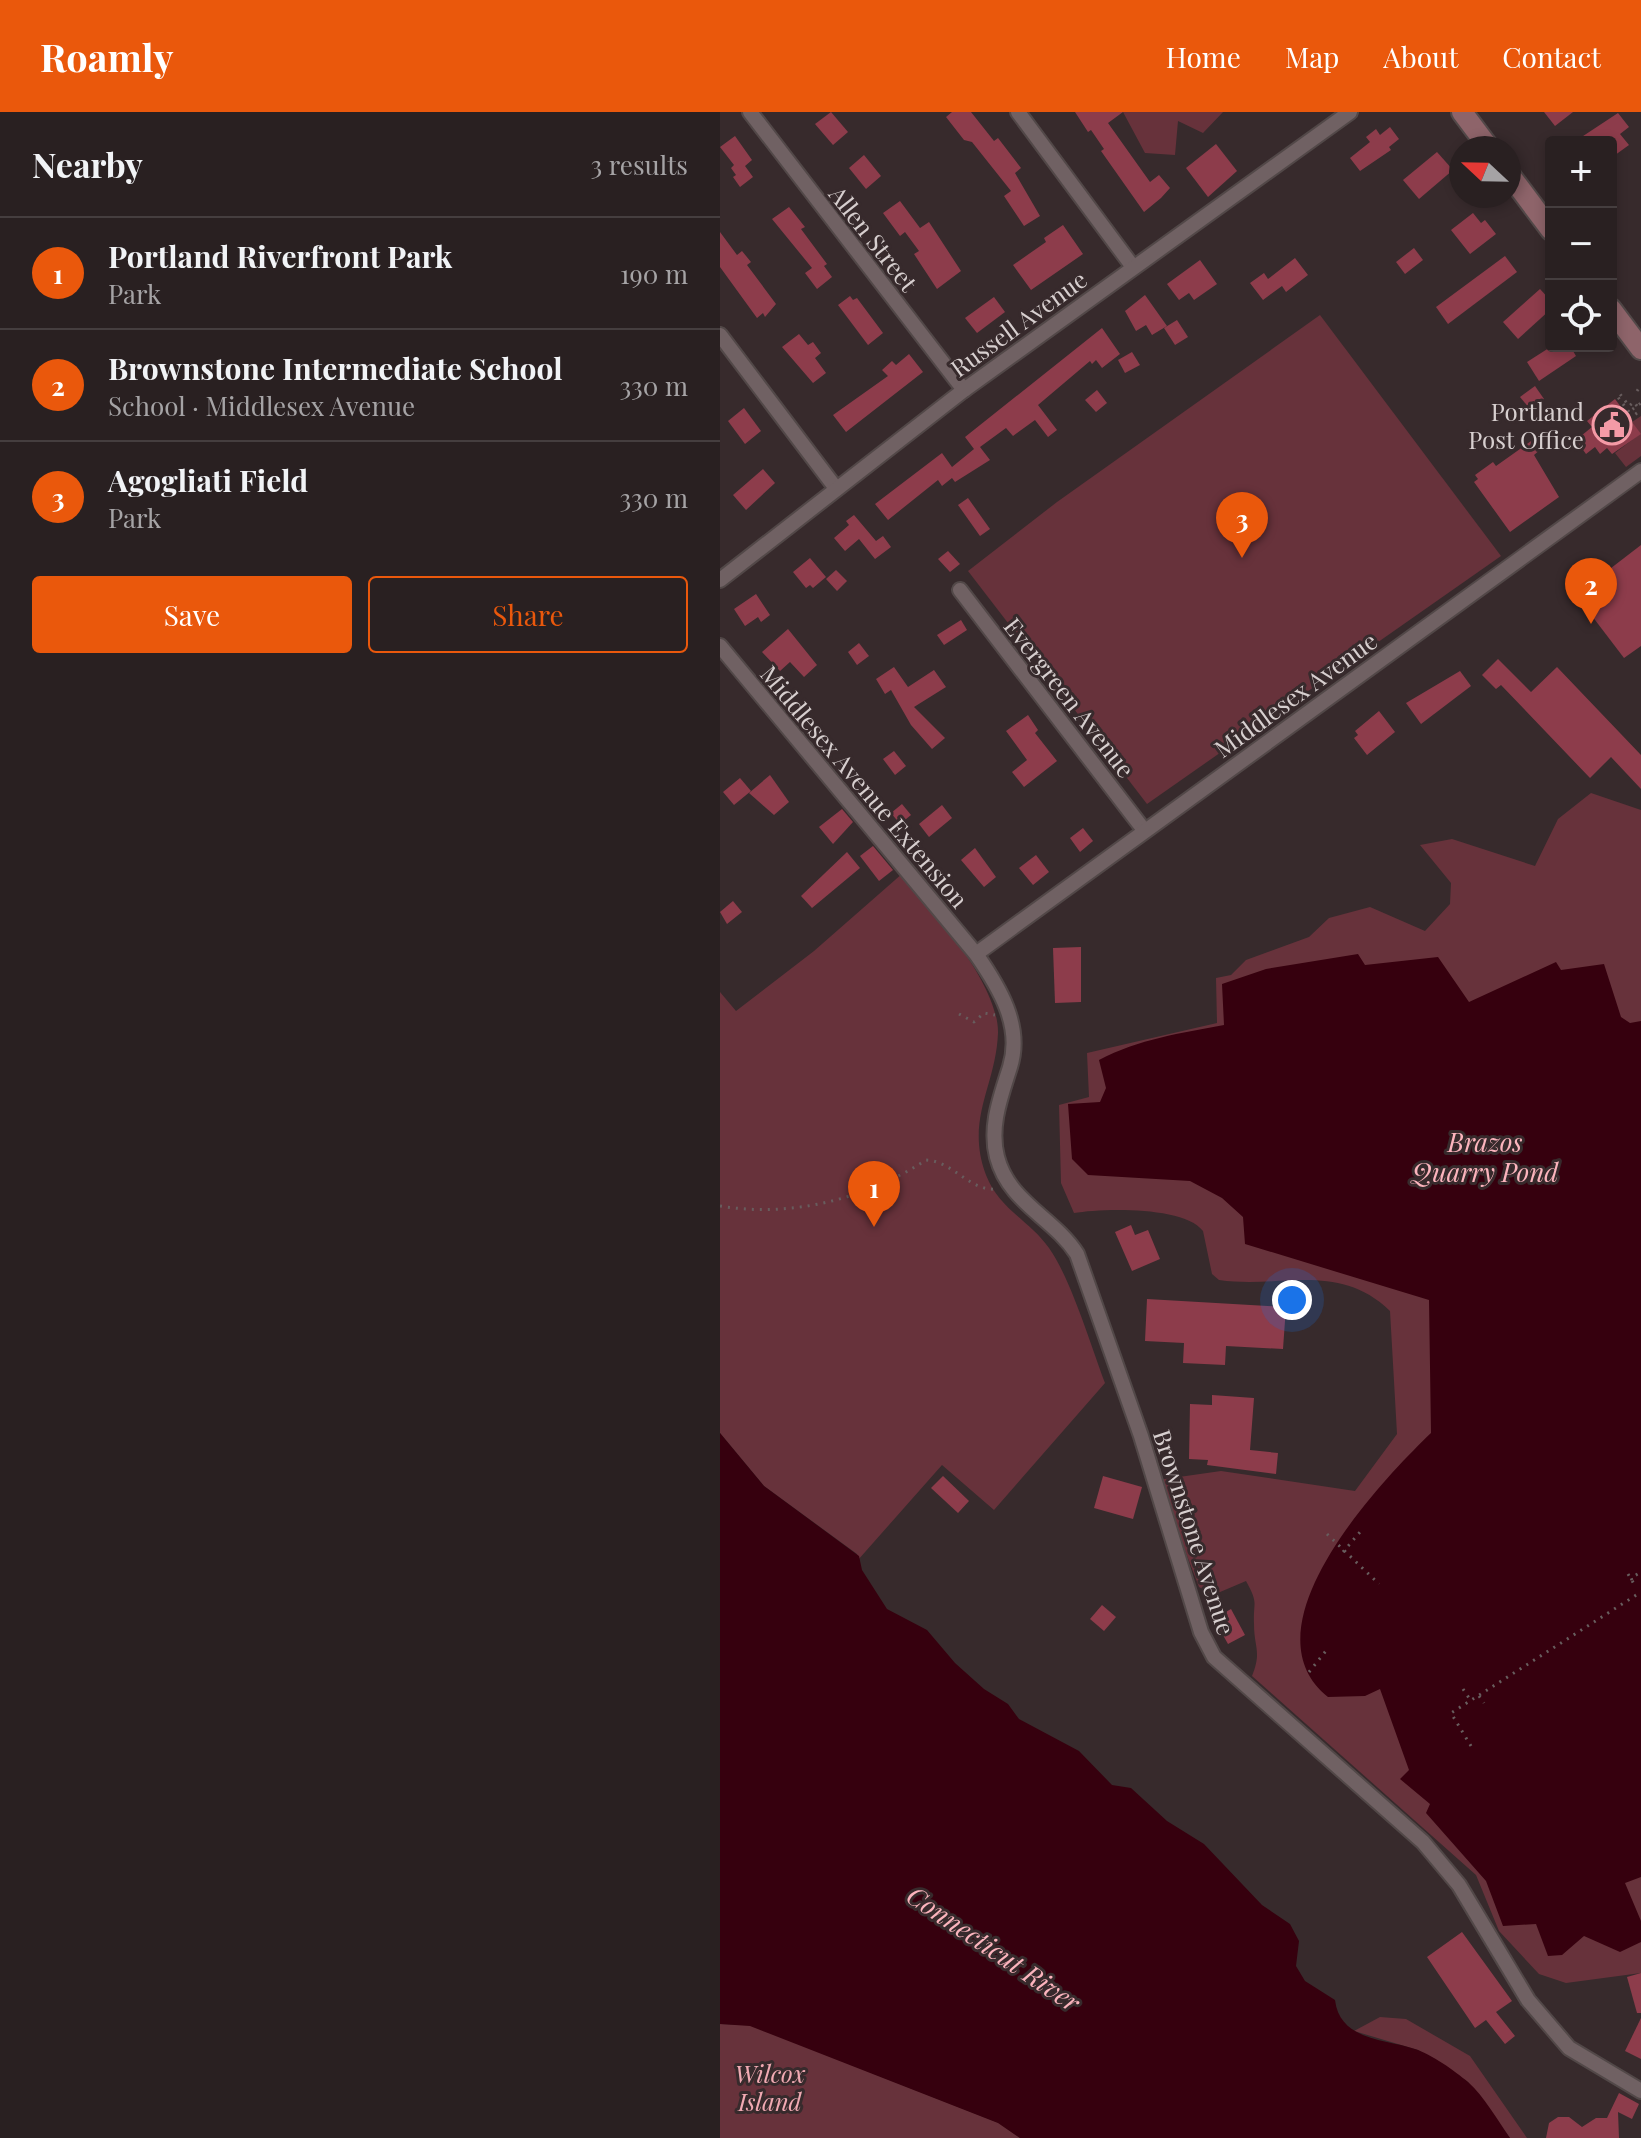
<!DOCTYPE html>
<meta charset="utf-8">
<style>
:root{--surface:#292021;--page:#352d2e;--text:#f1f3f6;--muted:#a5a3a5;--line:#453e3f;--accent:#ea580c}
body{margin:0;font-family:"Playfair Display",serif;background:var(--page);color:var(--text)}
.controls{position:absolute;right:24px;top:24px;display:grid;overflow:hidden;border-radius:8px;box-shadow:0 4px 12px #0003}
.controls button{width:72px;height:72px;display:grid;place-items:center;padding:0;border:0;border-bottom:2px solid var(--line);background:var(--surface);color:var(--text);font:40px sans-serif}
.compass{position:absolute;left:729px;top:24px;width:72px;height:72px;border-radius:50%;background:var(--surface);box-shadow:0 4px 12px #0003;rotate:292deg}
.you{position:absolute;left:572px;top:1188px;width:28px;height:28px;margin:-20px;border:6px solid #fff;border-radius:50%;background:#1a73e8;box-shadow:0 0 0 12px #1a73e833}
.badge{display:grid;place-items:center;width:52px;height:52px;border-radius:50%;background:var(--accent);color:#fff;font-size:26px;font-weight:700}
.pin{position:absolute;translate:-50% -66px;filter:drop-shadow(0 2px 4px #0008)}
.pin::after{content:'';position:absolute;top:42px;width:28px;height:24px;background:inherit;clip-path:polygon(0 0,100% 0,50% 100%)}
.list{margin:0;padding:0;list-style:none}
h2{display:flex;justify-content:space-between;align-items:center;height:104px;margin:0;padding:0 32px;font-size:34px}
h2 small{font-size:26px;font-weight:400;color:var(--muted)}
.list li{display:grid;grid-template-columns:52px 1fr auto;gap:24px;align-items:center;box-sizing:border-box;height:112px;padding:0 32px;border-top:2px solid var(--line)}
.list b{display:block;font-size:30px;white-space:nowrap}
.list p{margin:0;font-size:26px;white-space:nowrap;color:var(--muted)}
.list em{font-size:26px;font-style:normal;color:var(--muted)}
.actions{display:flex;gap:16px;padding:24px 32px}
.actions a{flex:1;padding:18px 0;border:2px solid var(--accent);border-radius:8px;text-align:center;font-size:28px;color:var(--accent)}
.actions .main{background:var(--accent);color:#fff}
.icon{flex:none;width:44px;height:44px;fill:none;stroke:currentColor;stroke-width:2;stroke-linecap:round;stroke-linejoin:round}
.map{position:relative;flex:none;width:921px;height:2026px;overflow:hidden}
header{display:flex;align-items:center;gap:48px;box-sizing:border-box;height:112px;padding:0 40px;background:var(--accent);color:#fff}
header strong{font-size:38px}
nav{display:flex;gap:44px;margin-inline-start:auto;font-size:28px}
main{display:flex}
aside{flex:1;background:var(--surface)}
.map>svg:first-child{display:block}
.green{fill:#67323b}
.water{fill:#36000e}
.building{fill:#8d3c4b}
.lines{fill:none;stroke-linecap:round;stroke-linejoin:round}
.street-casing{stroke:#524848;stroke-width:18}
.secondary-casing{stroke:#524848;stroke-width:24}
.path{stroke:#685d5e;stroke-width:3;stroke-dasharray:2 6;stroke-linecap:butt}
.street{stroke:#706163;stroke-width:14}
.secondary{stroke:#8e646a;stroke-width:20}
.labels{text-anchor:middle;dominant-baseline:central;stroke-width:6;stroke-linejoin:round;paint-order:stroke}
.street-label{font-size:24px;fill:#d7cfcf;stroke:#372a2c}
.poi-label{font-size:24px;fill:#d7cfcf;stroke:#372a2c;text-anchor:end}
.park-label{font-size:24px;font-style:italic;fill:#f1aab3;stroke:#372a2c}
.water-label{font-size:26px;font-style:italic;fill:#fcb4bd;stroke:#372a2c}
</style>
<header>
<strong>Roamly</strong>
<nav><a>Home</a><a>Map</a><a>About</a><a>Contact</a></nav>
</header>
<main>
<aside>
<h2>Nearby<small>3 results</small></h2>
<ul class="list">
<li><span class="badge">1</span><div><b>Portland Riverfront Park</b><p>Park</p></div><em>190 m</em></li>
<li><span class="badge">2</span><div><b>Brownstone Intermediate School</b><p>School · Middlesex Avenue</p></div><em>330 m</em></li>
<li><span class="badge">3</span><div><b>Agogliati Field</b><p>Park</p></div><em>330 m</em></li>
</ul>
<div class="actions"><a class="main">Save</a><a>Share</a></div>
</aside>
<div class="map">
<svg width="921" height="2026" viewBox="0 0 921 2026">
<rect width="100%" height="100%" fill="#372a2c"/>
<g class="green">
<path d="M403 0H503L483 21 458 9 455 43 425 41Z"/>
<path d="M600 203 781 444 427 692 248 459 337 390Z"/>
<path d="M921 304V344L906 355 895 341 920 322 912 310Z"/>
<path d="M871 681 921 698V1861L846 1871 819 1862 779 1819 756 1763 532 1564C542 1539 534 1536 534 1512 533 1488 539 1493 526 1469L493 1483 479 1475 438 1368 501 1359 635 1379 677 1322 670 1199C618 1149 561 1177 499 1168L492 1162 483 1119C465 1094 382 1096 354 1101L341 1071 339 993 369 985 367 941 497 911 496 866 511 863 526 848 589 825 609 806 650 795 705 819 730 792 731 771 700 733 732 727 815 754 838 707Z"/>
<path d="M183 761C213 798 279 873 278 921 276 974 245 1007 266 1063 279 1097 310 1109 329 1136 351 1167 371 1234 385 1271L274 1398 222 1353 138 1448 137 1442 44 1374 0 1321V880L16 899 94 839Z"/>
<path d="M660 1905 686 1907 750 1944 807 2026H790L748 1970 698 1938 634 1919Z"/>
<path d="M0 1912 30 1913 279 2011 300 2026H0Z"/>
</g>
<g class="water">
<path d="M638 842 645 853 718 845 749 890 836 850 841 858 884 852 901 905 910 911 921 909V1765L905 1771 921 1809V1830L900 1840 864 1824 842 1843 828 1844 816 1812 783 1814 766 1769 706 1701 710 1692 680 1667 689 1658 660 1577 645 1584 608 1585C522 1516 659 1371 711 1321L709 1188 525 1132 523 1105 502 1086 470 1069 368 1063 352 1047 348 992 380 990 386 976 379 948C419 927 461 921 504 913L502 872 546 857Z"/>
<path d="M0 1321 44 1374 139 1444 142 1458 167 1497 207 1518 235 1551 264 1577 288 1592 299 1607 359 1639 392 1673 411 1676 447 1709 484 1732 542 1793 570 1812 579 1829 576 1854 585 1869 615 1888C620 1929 666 1927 695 1937 711 1942 735 1959 748 1970 764 1984 778 2009 790 2026H300L278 2011 30 1914 0 1912Z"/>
</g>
<g class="building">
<path d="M111 0 128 20 113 33 95 12Z"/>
<path d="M232 0H251L274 29 278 26 301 56 295 61 320 104 304 114 284 84 291 79 252 30 244 28 226 5Z"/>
<path d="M355 0H403L388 11 430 70 439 63 450 76 441 86 424 100 381 39 384 37 371 18 368 20Z"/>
<path d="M824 0H853L835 14Z"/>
<path d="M898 1 909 15 900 22 909 33 891 46V30H854Z"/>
<path d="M670 15 679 27 669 35 671 38 640 59 630 46 650 30 646 25 656 17 660 23Z"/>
<path d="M15 24 32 48 25 54 33 65 20 75 13 65 16 63 11 56 14 53 0 35Z"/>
<path d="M496 32 517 59 488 85 466 56Z"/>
<path d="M717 40 733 58 699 87 683 68Z"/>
<path d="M144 43 161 64 146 77 129 56Z"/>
<path d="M180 89 200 116 209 110 241 159 217 177 194 142 199 139 185 120 180 124 163 101Z"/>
<path d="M69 95 85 115 81 117 107 152 104 154 112 165 97 177 85 161 92 156 52 107Z"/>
<path d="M753 101 761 111 765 108 776 122 750 142 731 118Z"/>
<path d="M343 113 363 142 311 178 293 153 326 130 324 126Z"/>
<path d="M0 120 17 143 22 139 31 150 27 153 56 192 45 205 43 201 37 206 0 155Z"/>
<path d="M694 136 703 148 685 162 676 150Z"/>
<path d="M785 144 797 160 728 212 716 195Z"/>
<path d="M575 146 588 163 566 180 562 174 543 188 530 171 544 161 548 167Z"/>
<path d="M480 148 497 172 474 188 469 181 459 188 447 172Z"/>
<path d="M820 177 831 189V197L798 227 783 210Z"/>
<path d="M425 183 447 214 432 223 426 213 416 219 405 199Z"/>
<path d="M130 184 133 188 137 186 163 221 148 233 118 193Z"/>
<path d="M274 185 285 200 257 221 245 206Z"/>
<path d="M457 208 468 225 455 233 444 216Z"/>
<path d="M382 216 400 242 382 256 376 248 372 252 370 249 318 293 337 318 328 325 315 308 293 324 286 316 260 335 270 348 235 370 232 366 222 374 218 368 168 408 155 392 222 341 232 355 254 337 245 325Z"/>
<path d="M79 222 88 233 93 230 101 241 95 246 106 261 93 271 62 235Z"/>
<path d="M832 234H850L856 244 819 269 807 250Z"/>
<path d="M412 240 420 253 405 261 398 248Z"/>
<path d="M189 242 203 260 126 320 113 303 168 264 162 258 172 249 176 253Z"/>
<path d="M815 274 824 287 810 297 800 285Z"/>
<path d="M377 278 387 291 376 300 365 288Z"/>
<path d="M895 287 921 322 892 342 887 336 880 342 875 335 866 342 856 328 872 315 867 309Z"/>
<path d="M24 296 41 319 25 332 8 309Z"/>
<path d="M814 327 821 337 814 343 839 385 790 420 754 370 758 367 755 363 773 350 776 354Z"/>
<path d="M43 357 55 371 26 398 13 383Z"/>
<path d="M248 386 270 417 260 424 238 393Z"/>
<path d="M134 403 156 429 163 424 171 435 155 447 139 427 125 439 114 426 129 413 126 409Z"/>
<path d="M921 433V534L904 546 856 483Z"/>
<path d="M228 439 240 452 230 460 218 447Z"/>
<path d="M90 446 106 465 93 476 90 473 86 476 73 460Z"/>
<path d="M116 458 127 469 117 479 106 467Z"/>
<path d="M36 482 50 503 41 510 38 505 25 514 14 497Z"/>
<path d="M241 508 247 518 224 533 217 523Z"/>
<path d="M68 517 97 553 84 565 70 550 60 559 42 540Z"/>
<path d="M139 531 149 544 137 553 128 540Z"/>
<path d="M778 547 811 580 837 555 921 643V677L891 645 870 666 781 573 776 577 762 563Z"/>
<path d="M174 555 188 575 214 558 226 575 194 595 225 626 212 637 191 613 171 578 165 582 156 567Z"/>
<path d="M740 559 751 574 701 612 686 591Z"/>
<path d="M659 599 675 620 647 643 634 626 638 623 635 619Z"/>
<path d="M308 603 318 618 315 621 337 649 304 675 292 660 307 648 286 619Z"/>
<path d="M174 639 186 654 175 663 163 647Z"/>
<path d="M50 663 69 690 54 703 29 681Z"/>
<path d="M20 666 31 679 14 693 3 680Z"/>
<path d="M182 692 191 703 180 712 171 701Z"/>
<path d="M222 693 232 706 209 725 199 712Z"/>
<path d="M122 697 133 710 113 732 99 715Z"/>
<path d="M363 716 373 729 360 740 350 726Z"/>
<path d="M153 734 173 758 159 769 140 744Z"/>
<path d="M255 736 276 765 264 775 241 748Z"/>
<path d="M127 740 140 756 92 796 81 784Z"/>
<path d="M316 743 329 760 313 773 299 756Z"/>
<path d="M13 789 22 800 7 812 0 800Z"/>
<path d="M361 835V890L335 891 333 836Z"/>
<path d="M411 1113 415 1123 428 1118 440 1147 412 1159 395 1120Z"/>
<path d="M427 1187 566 1195 563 1237 506 1234 505 1253 463 1251 464 1231 425 1229Z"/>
<path d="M492 1283 534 1286 530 1338 558 1341 556 1362 487 1353 488 1348 469 1347 470 1292 492 1293Z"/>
<path d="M223 1364 249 1389 238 1401 211 1376Z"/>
<path d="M383 1364 422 1375 413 1407 374 1396Z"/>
<path d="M382 1493 396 1505 384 1519 370 1507Z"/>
<path d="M511 1497 525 1523 508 1532 494 1507Z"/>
<path d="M742 1820 792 1889 776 1900 795 1924 785 1932 766 1908 755 1916 707 1845Z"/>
<path d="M921 1861V1901H917L907 1865Z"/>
<path d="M921 1906V1947L905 1939Z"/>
<path d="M899 1981 919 1992 912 2007 898 2000 899 2026H826L829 2011 838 2005H849L862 2015 876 2006H887Z"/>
</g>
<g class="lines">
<defs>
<g id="street">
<path d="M30 0 244 278"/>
<path d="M298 0 413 155"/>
<path d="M0 223 115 375"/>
<path d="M0 468 244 278 630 0"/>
<path d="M240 478 424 718"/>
<path d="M0 534 256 842C279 875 303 914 290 955 281 984 269 1014 277 1045 289 1091 333 1105 357 1142L421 1324 481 1520 494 1545 703 1730 739 1773 808 1888 849 1936 921 1979"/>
<path d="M256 842 921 359"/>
</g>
<g id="secondary">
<path d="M742 0 769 36"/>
<path d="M789 62 831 118"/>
<path d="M891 197 921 237"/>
</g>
</defs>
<use href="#street" class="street-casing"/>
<use href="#secondary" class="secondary-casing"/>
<g class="path">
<path d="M917 279 921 273"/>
<path d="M909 300 897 284 900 282 909 294 914 290 917 294"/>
<path d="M906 302 921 291"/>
<path d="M909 307 921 298"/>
<path d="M239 902 254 910 264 901 275 903"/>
<path d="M0 1094C71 1106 146 1087 206 1048 233 1049 250 1080 277 1077"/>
<path d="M607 1422 659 1472"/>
<path d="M623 1440 640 1420"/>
<path d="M908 1462 914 1472 911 1466 921 1460"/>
<path d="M589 1560 609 1535"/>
<path d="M743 1577 751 1589"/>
<path d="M759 1584 764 1591"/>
<path d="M751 1634 731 1601 921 1480"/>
</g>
<use href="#street" class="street"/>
<use href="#secondary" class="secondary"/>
</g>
<defs>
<symbol id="civic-ring" viewBox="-11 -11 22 22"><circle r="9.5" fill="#372a2c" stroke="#f49aa6" stroke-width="1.5"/><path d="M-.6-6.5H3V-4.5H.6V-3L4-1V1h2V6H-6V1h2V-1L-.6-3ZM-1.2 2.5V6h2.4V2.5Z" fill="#f49aa6"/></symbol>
</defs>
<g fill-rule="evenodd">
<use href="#civic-ring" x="870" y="291" width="44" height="44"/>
</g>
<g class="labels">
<g class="street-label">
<text transform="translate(154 126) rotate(52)">Allen Street</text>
<text transform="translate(298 211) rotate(-36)">Russell Avenue</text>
<text transform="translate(575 582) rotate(-36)">Middlesex Avenue</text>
<text transform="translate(350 585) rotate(52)">Evergreen Avenue</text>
<text transform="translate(145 674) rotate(50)">Middlesex Avenue Extension</text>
<text transform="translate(475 1420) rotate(72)">Brownstone Avenue</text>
</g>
<g class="poi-label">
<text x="864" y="299">Portland<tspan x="864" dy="28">Post Office</tspan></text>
</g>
<g class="park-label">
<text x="50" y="1961">Wilcox<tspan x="50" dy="28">Island</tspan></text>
</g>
<g class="water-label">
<text x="765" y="1029">Brazos<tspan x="765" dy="30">Quarry Pond</tspan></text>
<text transform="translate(274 1836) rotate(34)">Connecticut River</text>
</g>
</g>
</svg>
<div class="controls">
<button>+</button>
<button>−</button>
<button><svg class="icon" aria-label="locate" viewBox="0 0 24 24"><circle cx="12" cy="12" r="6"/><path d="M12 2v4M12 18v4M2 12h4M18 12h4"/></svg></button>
</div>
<svg class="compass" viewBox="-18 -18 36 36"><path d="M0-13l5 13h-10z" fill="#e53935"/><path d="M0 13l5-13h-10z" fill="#a5a3a5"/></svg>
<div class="you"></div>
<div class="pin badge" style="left:154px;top:1115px">1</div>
<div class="pin badge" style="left:871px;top:512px">2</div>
<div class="pin badge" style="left:522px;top:446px">3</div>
</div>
</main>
